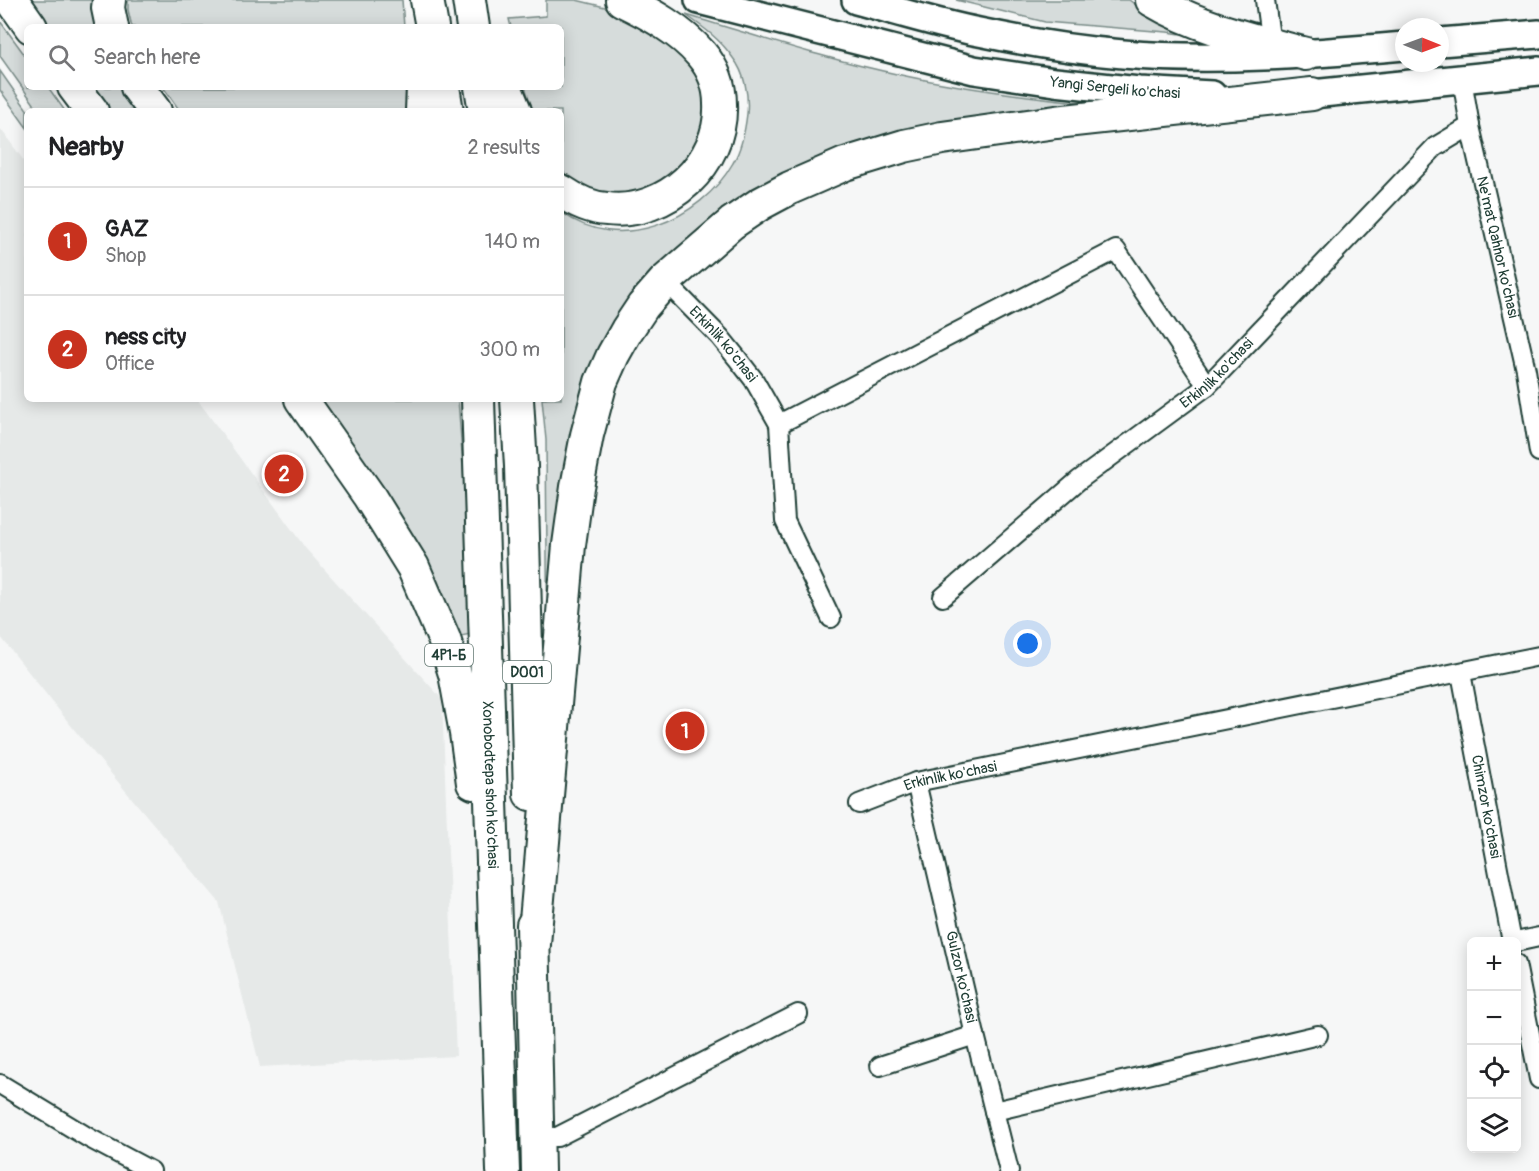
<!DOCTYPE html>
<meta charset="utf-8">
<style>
:root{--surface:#fff;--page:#f2f2f2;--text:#202124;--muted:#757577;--line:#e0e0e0;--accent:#c8321e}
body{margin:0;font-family:Pangolin,sans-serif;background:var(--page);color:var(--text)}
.controls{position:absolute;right:18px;bottom:18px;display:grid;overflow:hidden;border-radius:9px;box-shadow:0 3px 15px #0003}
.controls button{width:54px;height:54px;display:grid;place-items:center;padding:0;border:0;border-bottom:2px solid var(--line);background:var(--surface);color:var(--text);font:30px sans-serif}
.compass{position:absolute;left:1395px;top:18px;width:54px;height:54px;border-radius:50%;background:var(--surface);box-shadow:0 3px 15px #0003;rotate:91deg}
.you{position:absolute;left:1028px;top:644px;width:21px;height:21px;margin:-15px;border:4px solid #fff;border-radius:50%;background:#1a73e8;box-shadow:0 0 0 9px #1a73e833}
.badge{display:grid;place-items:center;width:39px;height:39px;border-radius:50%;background:var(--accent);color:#fff;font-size:20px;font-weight:700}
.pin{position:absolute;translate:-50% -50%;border:3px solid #fff;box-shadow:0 2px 6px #0006}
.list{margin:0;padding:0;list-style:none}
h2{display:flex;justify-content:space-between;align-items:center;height:78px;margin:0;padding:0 24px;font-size:26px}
h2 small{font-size:20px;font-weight:400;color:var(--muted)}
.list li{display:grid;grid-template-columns:39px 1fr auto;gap:18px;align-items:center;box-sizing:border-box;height:108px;padding:0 24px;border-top:2px solid var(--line)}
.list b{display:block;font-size:22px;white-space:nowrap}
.list p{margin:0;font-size:20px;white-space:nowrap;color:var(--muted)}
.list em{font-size:20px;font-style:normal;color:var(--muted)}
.icon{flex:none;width:33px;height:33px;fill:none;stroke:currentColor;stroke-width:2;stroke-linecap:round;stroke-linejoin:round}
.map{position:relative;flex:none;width:1539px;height:1171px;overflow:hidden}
.search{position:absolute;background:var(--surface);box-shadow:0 3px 15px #0003;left:24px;top:24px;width:540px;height:66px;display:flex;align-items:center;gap:15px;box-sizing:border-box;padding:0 21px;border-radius:9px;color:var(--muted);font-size:22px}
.panel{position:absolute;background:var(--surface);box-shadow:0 3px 15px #0003;left:24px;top:108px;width:540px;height:294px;border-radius:9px}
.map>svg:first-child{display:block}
.built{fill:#e6e9e8}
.green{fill:#d6dcdb;stroke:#7a8c88;stroke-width:1.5}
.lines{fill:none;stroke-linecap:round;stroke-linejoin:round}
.street-casing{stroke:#1f3d34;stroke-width:22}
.primary-casing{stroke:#1f3d34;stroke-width:32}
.highway-casing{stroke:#1f3d34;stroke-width:36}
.street{stroke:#fff;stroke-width:18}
.primary{stroke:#fff;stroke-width:27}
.highway{stroke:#fff;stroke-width:32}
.labels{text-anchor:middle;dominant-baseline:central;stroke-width:6;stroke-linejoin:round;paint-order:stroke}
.shield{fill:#fff;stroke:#627771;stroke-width:1.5}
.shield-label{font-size:14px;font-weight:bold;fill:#1f3d34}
.street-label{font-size:15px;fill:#1f3d34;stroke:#fff}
</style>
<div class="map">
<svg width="1539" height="1171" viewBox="0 0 1539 1171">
<rect width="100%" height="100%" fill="#f6f7f7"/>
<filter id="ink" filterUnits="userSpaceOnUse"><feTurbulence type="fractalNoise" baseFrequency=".0167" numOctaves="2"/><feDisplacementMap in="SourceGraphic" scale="12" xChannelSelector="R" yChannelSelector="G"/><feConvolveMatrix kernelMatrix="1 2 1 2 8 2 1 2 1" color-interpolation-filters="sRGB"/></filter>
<g filter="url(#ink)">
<path class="built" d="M0 128 27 165V399H197L306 549 442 699 456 1056 260 1067 219 902 77 733 0 636Z"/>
<g class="green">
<path d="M25 0H93L96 27H44Z"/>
<path d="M128 0H402L404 27H132L128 10Z"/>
<path d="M546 0H576L613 9 667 38 707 83 705 144 659 192 596 195 573 183 561 169V111H533L525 87H561V27H511L509 19 546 16Z"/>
<path d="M956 0H1129L1140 8 1215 39 1167 32 1045 22Z"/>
<path d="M686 15C757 36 828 60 901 75 965 89 1030 97 1096 104 1025 112 955 118 887 135L622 312 548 671 546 440 542 399H561V212C619 255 700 221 733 163 742 148 745 131 747 114 749 96 745 73 733 58 721 40 703 27 686 15Z"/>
<path d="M0 21 27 58V87H48L65 111H39L0 56Z"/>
<path d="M0 71 28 111H27V128L0 90Z"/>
<path d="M88 87H122L136 111H105Z"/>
<path d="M163 87H408L410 111H180Z"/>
<path d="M316 399H458L475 633 457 637 427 560 393 505Z"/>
</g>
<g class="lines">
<defs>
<g id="street">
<path d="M1265 0 1272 52"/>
<path id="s1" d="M1462 79 1470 126 1526 370 1539 452"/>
<path id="s2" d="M665 281 720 337 737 358 754 380 779 424 785 521 831 618"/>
<path d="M779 424 1116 250 1207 386"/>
<path id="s3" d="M943 597 1079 480 1207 386 1435 147 1470 126"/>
<path id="s4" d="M1461 673 1512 942"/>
<path id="s5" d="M916 782 975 1035 1009 1171"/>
<path id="s6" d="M859 804 916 782 1539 656"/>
<path d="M1516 942 1539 937"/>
<path d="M1516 964 1539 1079"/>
<path d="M880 1066 975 1035"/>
<path d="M0 1084 89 1138 151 1171"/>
<path d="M994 1111 1318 1035"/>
<path d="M537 1137H557L798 1014"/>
</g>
<g id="primary">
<path id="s7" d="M699 0 974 70 1055 82 1139 91 1212 95"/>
<path d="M856 0C897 11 938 24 979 32 1027 42 1075 50 1123 54 1216 62 1311 54 1404 46"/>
<path d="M1440 42 1539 34"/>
<path d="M1292 95 1312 94 1539 71"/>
</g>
<g id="highway">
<path d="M12 0 31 27"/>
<path d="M109 0 108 8 112 27"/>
<path d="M427 0 432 27"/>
<path d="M469 0 473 27"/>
<path d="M1152 0C1199 28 1254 40 1306 54"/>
<path d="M74 87 92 111"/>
<path d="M137 87 155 111"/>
<path d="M443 87 447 111"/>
<path d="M481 87 485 111"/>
<path d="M505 87 515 111"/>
<path d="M422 111 423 87"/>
<path d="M561 191C574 200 591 208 607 209 666 216 723 163 720 104 720 86 713 68 701 54 680 30 651 14 622 0"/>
<path d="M301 399 369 496 413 567 444 639 455 674 466 733 473 783"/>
<path id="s8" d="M478 399 503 1171"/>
<path d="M517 399 521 466 530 794"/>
<path d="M533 925 538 1171"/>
<path d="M534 944 569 545 577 487 587 435 601 382 613 355 627 330 643 306 665 281 732 223 760 204 790 188 845 164 904 146 942 138 1056 122 1312 94"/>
</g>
</defs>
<use href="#street" class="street-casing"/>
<use href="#primary" class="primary-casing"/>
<use href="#highway" class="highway-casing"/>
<use href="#street" class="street"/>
<use href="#primary" class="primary"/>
<use href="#highway" class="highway"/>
</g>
</g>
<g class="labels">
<g class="shield">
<rect x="425" y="644" width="48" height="22" rx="4.5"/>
<rect x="503" y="661" width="48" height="22" rx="4.5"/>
</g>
<g class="shield-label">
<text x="449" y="655">4Р1-Б</text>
<text x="527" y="672">D001</text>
</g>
<g class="street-label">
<text stroke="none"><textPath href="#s7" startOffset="426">Yangi Sergeli ko'chasi</textPath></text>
<text stroke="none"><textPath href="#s1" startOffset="172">Ne'mat Qahhor ko'chasi</textPath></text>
<text stroke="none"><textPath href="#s2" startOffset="86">Erkinlik ko'chasi</textPath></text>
<text stroke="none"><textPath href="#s3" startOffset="354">Erkinlik ko'chasi</textPath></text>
<text stroke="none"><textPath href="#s6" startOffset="96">Erkinlik ko'chasi</textPath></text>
<text stroke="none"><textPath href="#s8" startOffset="386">Xonobodtepa shoh ko'chasi</textPath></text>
<text stroke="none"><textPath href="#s4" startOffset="136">Chimzor ko'chasi</textPath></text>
<text stroke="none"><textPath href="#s5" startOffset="200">Gulzor ko'chasi</textPath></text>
</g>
</g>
</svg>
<div class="controls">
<button>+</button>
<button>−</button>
<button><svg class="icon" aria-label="locate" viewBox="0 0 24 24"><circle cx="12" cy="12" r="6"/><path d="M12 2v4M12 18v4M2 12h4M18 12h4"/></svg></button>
<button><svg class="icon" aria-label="layers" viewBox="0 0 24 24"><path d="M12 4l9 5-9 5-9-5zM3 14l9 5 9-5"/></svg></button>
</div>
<svg class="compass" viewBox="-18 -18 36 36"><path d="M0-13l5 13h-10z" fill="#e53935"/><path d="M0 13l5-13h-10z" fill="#757577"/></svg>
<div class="you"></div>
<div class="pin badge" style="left:685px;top:731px">1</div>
<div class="pin badge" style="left:284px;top:474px">2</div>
<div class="search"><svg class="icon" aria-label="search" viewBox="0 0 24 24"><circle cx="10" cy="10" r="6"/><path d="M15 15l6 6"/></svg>Search here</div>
<section class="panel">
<h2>Nearby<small>2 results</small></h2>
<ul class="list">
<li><span class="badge">1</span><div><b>GAZ</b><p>Shop</p></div><em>140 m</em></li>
<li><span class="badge">2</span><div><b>ness city</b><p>Office</p></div><em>300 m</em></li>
</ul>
</section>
</div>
